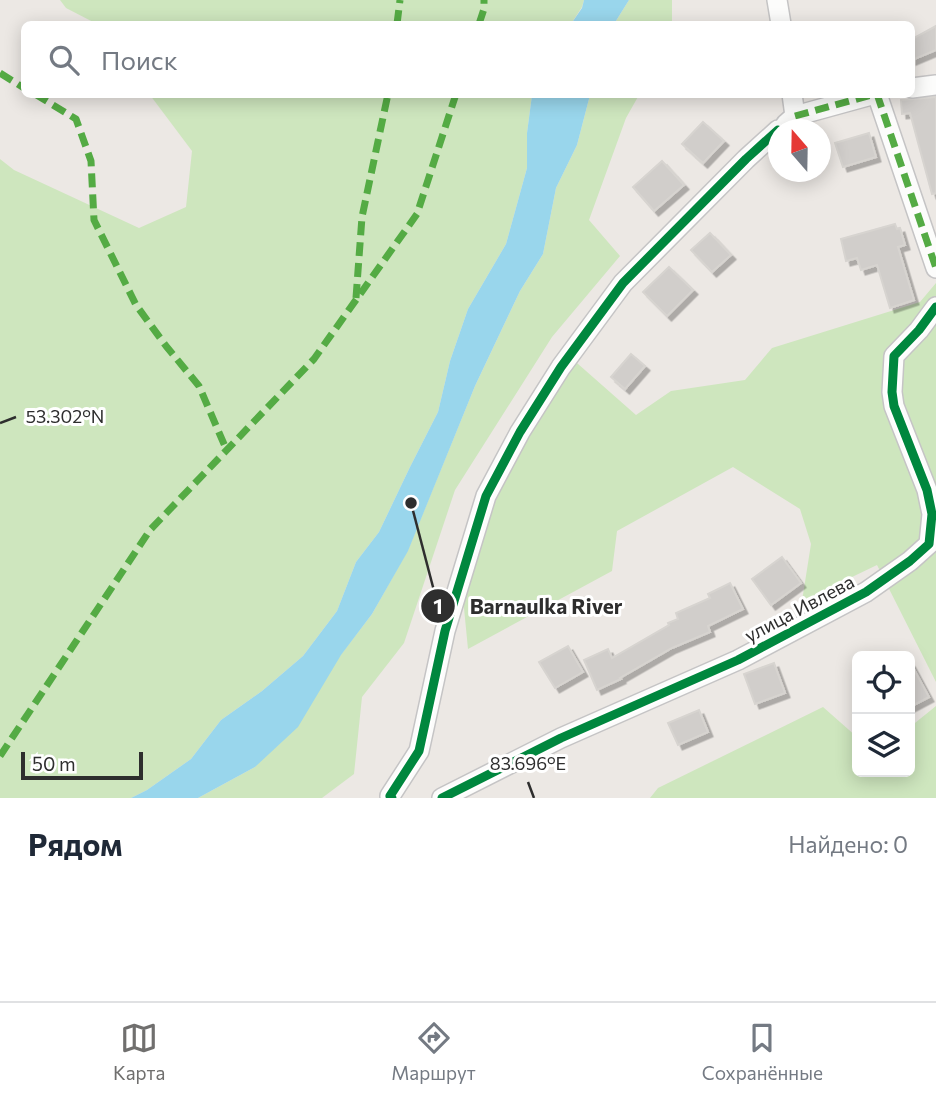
<!DOCTYPE html>
<html lang="ru">
<meta charset="utf-8">
<style>
:root{--surface:#fff;--page:#f2f2f3;--text:#1f2937;--muted:#747a83;--line:#e0e1e3;--accent:#706f6e}
body{margin:0;font-family:Commissioner,sans-serif;background:var(--page);color:var(--text)}
.controls{position:absolute;right:21px;bottom:21px;display:grid;overflow:hidden;border-radius:10px;box-shadow:0 4px 18px #0003}
.controls button{width:63px;height:63px;display:grid;place-items:center;padding:0;border:0;border-bottom:2px solid var(--line);background:var(--surface);color:var(--text);font:35px sans-serif}
.compass{position:absolute;left:768px;top:119px;width:63px;height:63px;border-radius:50%;background:var(--surface);box-shadow:0 4px 18px #0003;rotate:340deg}
.scale{position:absolute;left:21px;bottom:18px;width:122px;box-sizing:border-box;padding-left:7px;border:4px solid #2e2e2e;border-top:0;font-size:19px;line-height:24px;white-space:nowrap;color:#2e2e2e;-webkit-text-stroke:5px #fff;paint-order:stroke}
.list{margin:0;padding:0;list-style:none}
h2{display:flex;justify-content:space-between;align-items:center;height:91px;margin:0;padding:0 28px;font-size:30px}
h2 small{font-size:23px;font-weight:400;color:var(--muted)}
.icon{flex:none;width:38px;height:38px;fill:none;stroke:currentColor;stroke-width:2;stroke-linecap:round;stroke-linejoin:round}
.map{position:relative;flex:none;width:936px;height:798px;overflow:hidden}
.search{position:absolute;background:var(--surface);box-shadow:0 4px 18px #0003;left:21px;right:21px;top:21px;height:77px;display:flex;align-items:center;gap:18px;box-sizing:border-box;padding:0 24px;border-radius:10px;color:var(--muted);font-size:26px}
.sheet{height:203px;background:var(--surface)}
nav{display:flex;justify-content:space-around;align-items:center;box-sizing:border-box;height:98px;border-top:2px solid var(--line);background:var(--surface);font-size:19px;color:var(--muted)}
nav a{display:grid;justify-items:center;gap:4px}
nav .on{color:var(--accent)}
.map>svg:first-child{display:block}
.green{fill:#cee6be}
.water{fill:#99d6ec}
.building{fill:#d1cecb;stroke:#d7d4d0;stroke-width:2;filter:url(#shadow)}
.lines{fill:none;stroke-linecap:round;stroke-linejoin:round}
.minor-casing{stroke:#c5c4c5;stroke-width:22}
.minor{stroke:#fcfcfb;stroke-width:19}
.quiet{stroke:#54ab44;stroke-width:7;stroke-dasharray:14 7;stroke-linecap:butt}
.cycleway-casing{stroke:#fff;stroke-width:13}
.cycleway{stroke:#00873e;stroke-width:9}
.ticks{fill:none;stroke:#2e2e2e;stroke-width:2.5}
.labels{text-anchor:middle;dominant-baseline:central;stroke-width:6;stroke-linejoin:round;paint-order:stroke}
.street-label{font-size:19px;fill:#2e2e2e;stroke:#fff}
.ticks-label{font-size:18px;text-anchor:middle;fill:#2e2e2e;stroke:#fff;stroke-width:6;stroke-linejoin:round;paint-order:stroke}
.leader{fill:none;stroke:#2e2e2e;stroke-width:2.5}
.callout-dot{fill:#2e2e2e;stroke:#fff;stroke-width:2.5}
.mark-label{font-size:21px;text-anchor:middle;font-weight:bold;fill:#fff}
.callout-label{font-size:21px;text-anchor:middle;font-weight:bold;fill:#2e2e2e;stroke:#fff;stroke-width:6;stroke-linejoin:round;paint-order:stroke}
</style>
<div class="map">
<svg width="936" height="798" viewBox="0 0 936 798">
<defs>
<filter id="shadow"><feDropShadow dx="4.5" dy="4.5" stdDeviation="0" flood-color="#0004"/></filter>
</defs>
<rect width="100%" height="100%" fill="#ece8e4"/>
<g class="green">
<path d="M60 0H584L582 7 571 24H97L66 8Z"/>
<path d="M629 0H672V24H614Z"/>
<path d="M150 95H532L527 133V168L506 244 468 309 450 361 438 412 410 467 379 532 356 562 337 611 303 656 262 691 221 720 191 759 147 790 131 798H0V159L14 170 139 228 186 207 192 151Z"/>
<path d="M590 95H639L626 118 589 220 620 256 552 337 455 490 404 643 362 697 354 774 322 798H198L255 767 372 614 408 550 475 386 520 291 543 254 556 188 577 145Z"/>
<path d="M936 283V682L877 565 802 601 811 544 800 509 733 467 617 531 612 571 468 649 463 598 492 483 569 356 636 415 671 391 745 380 772 348 920 302Z"/>
<path d="M936 706V798H650L658 788 823 707 857 737V772H910V727Z"/>
</g>
<g class="water">
<path d="M584 0H629L614 24H571L582 8Z"/>
<path d="M532 95H590L577 145 556 188 543 254 520 291 475 386 408 551 372 614 341 655 298 727 255 767 198 798H131L147 790 191 759 221 720 262 691 303 656 337 611 356 562 379 532 410 467 438 412 450 361 468 309 506 244 527 168V133Z"/>
</g>
<g class="building">
<path d="M936 26V50L912 60V39Z"/>
<path d="M936 97V193L932 194 910 113 902 114 901 100Z"/>
<path d="M703 122 724 141 703 163 682 144Z"/>
<path d="M869 133 876 157 843 167 835 143Z"/>
<path d="M662 161 684 185 654 211 633 187Z"/>
<path d="M895 224 897 229 900 228 905 245 898 247 914 300 890 308 877 265 861 270 857 258 846 261 841 239Z"/>
<path d="M710 233 731 255 712 272 691 250Z"/>
<path d="M669 267 693 290 667 316 643 292Z"/>
<path d="M631 354 645 366 625 389 611 377Z"/>
<path d="M782 557 801 583 771 605 752 579Z"/>
<path d="M730 583 743 609 708 626 710 632 672 648 620 678 621 679 597 690 584 660 608 649 612 658 669 625 668 623 678 619 676 613 710 598 708 594Z"/>
<path d="M568 646 583 672 555 688 539 662Z"/>
<path d="M910 662 929 697 910 707Z"/>
<path d="M774 663 785 693 755 704 744 674Z"/>
<path d="M699 710 708 732 678 745 668 723Z"/>
</g>
<g class="lines">
<defs>
<g id="minor">
<path d="M777 0 781 24"/>
<path d="M912 88 936 85"/>
<path d="M877 94 936 268"/>
<path d="M795 116 875 94"/>
<path d="M786 124 795 116 792 94"/>
<path d="M390 796 419 751 445 631 486 496 520 432 561 367 623 283 746 159 778 130"/>
<path d="M442 798 561 738 738 660 866 592 910 561 929 544 932 514 927 490 894 406 892 392 894 356 919 330 936 307"/>
</g>
</defs>
<use href="#minor" class="minor-casing"/>
<use href="#minor" class="minor"/>
<g class="quiet">
<path d="M397 24 400 0"/>
<path d="M479 24 484 9V0"/>
<path d="M0 73 24 88"/>
<path d="M35 94 76 119 91 161 94 220 136 305 166 346 199 386 227 451"/>
<path d="M877 94 936 268"/>
<path d="M795 116 875 94"/>
<path d="M356 298 362 217 388 94"/>
<path d="M0 756 150 530 314 359 417 214 456 94"/>
</g>
<defs>
<g id="cycleway">
<path d="M392 798 390 796 419 751 445 631 486 496 520 432 561 367 623 283 746 159 778 130"/>
<path d="M442 798 561 738 738 660 866 592 910 561 929 544 932 514 927 490 894 406 892 392 894 356 919 330 936 307"/>
</g>
</defs>
<use href="#cycleway" class="cycleway-casing"/>
<use href="#cycleway" class="cycleway"/>
</g>
<path class="ticks" d="M0 423 16 417M528 782 534 798"/>
<g class="labels">
<g class="street-label">
<text transform="translate(799 608) rotate(-28)">улица Ивлева</text>
</g>
</g>
<g class="ticks-label">
<text x="65" y="423">53.302°N</text>
<text x="528" y="770">83.696°E</text>
</g>
<path class="leader" d="M411 503L438 606"/>
<g class="callout-dot">
<circle cx="411" cy="503" r="7"/>
<circle cx="438" cy="606" r="18"/>
</g>
<g class="mark-label">
<text x="438" y="614">1</text>
</g>
<g class="callout-label">
<text x="546" y="614">Barnaulka River</text>
</g>
</svg>
<div class="controls">
<button><svg class="icon" aria-label="locate" viewBox="0 0 24 24"><circle cx="12" cy="12" r="6"/><path d="M12 2v4M12 18v4M2 12h4M18 12h4"/></svg></button>
<button><svg class="icon" aria-label="layers" viewBox="0 0 24 24"><path d="M12 4l9 5-9 5-9-5zM3 14l9 5 9-5"/></svg></button>
</div>
<svg class="compass" viewBox="-18 -18 36 36"><path d="M0-13l5 13h-10z" fill="#e53935"/><path d="M0 13l5-13h-10z" fill="#747a83"/></svg>
<div class="scale">50 m</div>
<div class="search"><svg class="icon" aria-label="search" viewBox="0 0 24 24"><circle cx="10" cy="10" r="6"/><path d="M15 15l6 6"/></svg>Поиск</div>
</div>
<section class="sheet">
<h2>Рядом<small>Найдено: 0</small></h2>
<ul class="list">
</ul>
</section>
<nav>
<a class="on"><svg class="icon" aria-label="map" viewBox="0 0 24 24"><path d="M3 6l6-2 6 2 6-2v14l-6 2-6-2-6 2zM9 4v14M15 6v14"/></svg>Карта</a>
<a><svg class="icon" aria-label="directions" viewBox="0 0 24 24"><path d="M12 3l9 9-9 9-9-9zM9 14v-3h6M13 9l2 2-2 2"/></svg>Маршрут</a>
<a><svg class="icon" aria-label="saved" viewBox="0 0 24 24"><path d="M7 4h10v16l-5-4-5 4z"/></svg>Сохранённые</a>
</nav>
